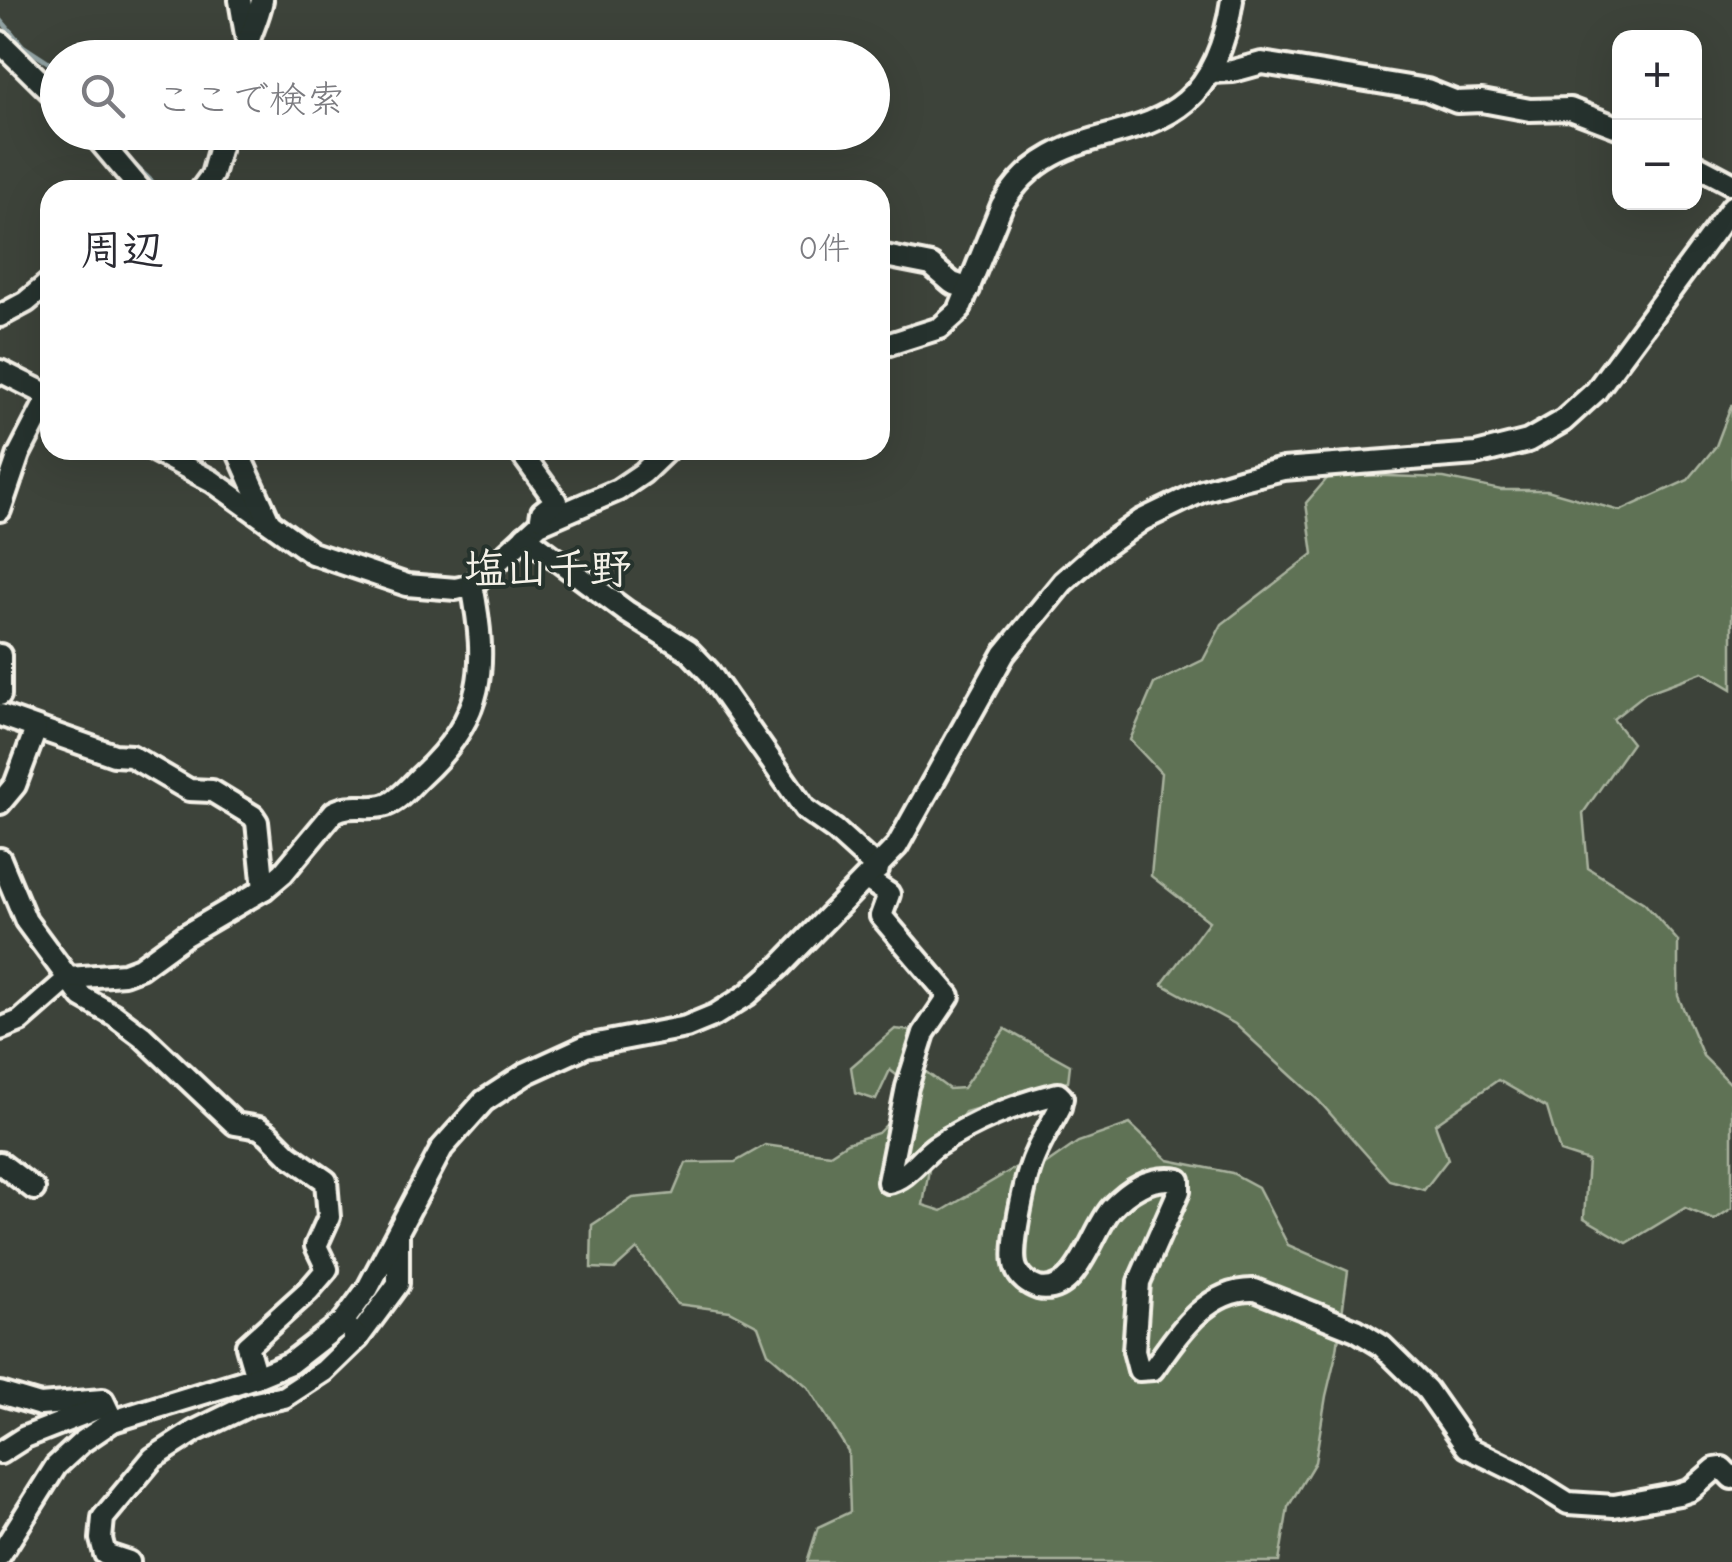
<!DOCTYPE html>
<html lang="ja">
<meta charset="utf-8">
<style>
:root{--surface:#fff;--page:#f7f7f7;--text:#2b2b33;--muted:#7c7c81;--line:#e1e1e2}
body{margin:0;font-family:"Comic Neue","Klee One",sans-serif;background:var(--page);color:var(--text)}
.controls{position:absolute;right:30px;top:30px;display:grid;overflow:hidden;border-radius:20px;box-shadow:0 10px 40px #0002}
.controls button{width:90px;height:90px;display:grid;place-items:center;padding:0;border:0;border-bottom:2px solid var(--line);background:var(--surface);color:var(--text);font:50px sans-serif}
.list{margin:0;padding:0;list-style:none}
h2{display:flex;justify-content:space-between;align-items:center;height:130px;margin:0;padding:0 40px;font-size:42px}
h2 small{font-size:32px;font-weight:400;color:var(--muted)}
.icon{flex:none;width:55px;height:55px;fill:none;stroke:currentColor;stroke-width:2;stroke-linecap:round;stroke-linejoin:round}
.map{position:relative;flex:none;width:1732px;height:1562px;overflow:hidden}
.search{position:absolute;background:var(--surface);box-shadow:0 10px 40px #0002;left:40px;top:40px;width:850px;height:110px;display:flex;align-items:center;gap:25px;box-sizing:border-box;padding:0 35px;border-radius:55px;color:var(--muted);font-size:38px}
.panel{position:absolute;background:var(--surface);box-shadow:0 10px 40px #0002;left:40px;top:180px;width:850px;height:280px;border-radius:30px}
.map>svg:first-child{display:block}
.green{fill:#5e7255;stroke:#a9b29e;stroke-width:2.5}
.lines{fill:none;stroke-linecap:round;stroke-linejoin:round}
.stream{stroke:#90a1a2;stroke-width:5}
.minor-casing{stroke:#f4f1e8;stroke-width:28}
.minor{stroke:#26332d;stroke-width:20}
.labels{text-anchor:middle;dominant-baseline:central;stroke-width:8;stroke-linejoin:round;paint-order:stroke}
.quarter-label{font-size:42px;font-weight:bold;fill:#f4f1e8;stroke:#26332d}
</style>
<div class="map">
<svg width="1732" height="1562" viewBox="0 0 1732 1562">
<rect width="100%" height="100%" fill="#3d433a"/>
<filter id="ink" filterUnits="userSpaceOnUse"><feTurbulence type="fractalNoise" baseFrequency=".01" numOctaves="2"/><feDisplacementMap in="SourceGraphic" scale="20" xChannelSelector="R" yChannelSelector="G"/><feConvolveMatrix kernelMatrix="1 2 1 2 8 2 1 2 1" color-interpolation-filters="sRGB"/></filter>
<g filter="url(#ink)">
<g class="green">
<path d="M1732 404V689L1703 672 1646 693 1613 719 1632 743 1583 813 1588 868 1644 903 1678 941V996L1703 1056 1732 1085V1208L1714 1220 1685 1208 1627 1243 1584 1218 1588 1161 1560 1152 1547 1108 1498 1080 1435 1124 1448 1159 1424 1190 1389 1180 1318 1100 1235 1024 1162 984 1209 921 1151 876 1161 773 1130 740 1154 684 1203 660 1222 624 1313 554 1306 503 1331 474 1444 478 1501 490H1547L1620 511 1688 480 1716 446Z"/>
<path d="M895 1029 912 1031 926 1072 949 1089 963 1088 1005 1029 1070 1065 1068 1082 965 1112 930 1163 923 1205 942 1211 1018 1166 1045 1165 1078 1142 1130 1124 1168 1160 1232 1173 1258 1187 1288 1245 1348 1271 1337 1350 1326 1396 1315 1462 1288 1507 1279 1562H807L818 1527 850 1512 848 1451 808 1387 768 1353 758 1326 730 1311 677 1304 637 1249 615 1269 591 1268 592 1225 633 1198 673 1194 686 1163 735 1162 765 1145 830 1154 847 1143 878 1133 918 1092 890 1070 876 1100 855 1093 851 1067Z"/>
</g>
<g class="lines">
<g class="stream">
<path d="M0 19 23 46 58 69"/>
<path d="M110 132 115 147"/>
<path d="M123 154 161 190"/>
</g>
<defs>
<g id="minor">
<path d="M240 0 247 41"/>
<path d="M0 42 58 99"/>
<path d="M243 58C248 37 258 21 262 0"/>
<path d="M1211 72 1233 71 1262 63 1427 90 1457 102 1482 101 1530 110 1570 109 1620 128"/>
<path d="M92 132 141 190"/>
<path d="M1694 164 1732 184"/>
<path d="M201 190 212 175 224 132"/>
<path d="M880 255 931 265 952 283 969 289"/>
<path d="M0 316 26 302 50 282"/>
<path d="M880 347 940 328 959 311 1002 205C1069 91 1205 183 1232 0"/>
<path d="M0 371 50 396"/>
<path d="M153 450 212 481 312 553 407 585 456 589 472 585 539 524 618 490 643 473 667 450"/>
<path d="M237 450 269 521"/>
<path d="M519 450 556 501 542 512 541 518"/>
<path d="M0 510 19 454 49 396"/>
<path d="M525 536 627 612 688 650 709 672 805 809 835 830 878 869"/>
<path d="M0 655V695"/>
<path d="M0 715 114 755 131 756 189 790 212 791 253 816 257 822 264 889"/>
<path d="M0 803 15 785 36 729"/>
<path d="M0 859 26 921 82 997 114 1015 142 1036 235 1124 259 1128 268 1134 289 1155 326 1181 329 1217 316 1246 327 1269 309 1290 247 1346 256 1377"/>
<path d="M868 880 889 894 881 916 949 996 924 1033 907 1087 888 1182C907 1179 920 1157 936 1146 971 1123 1017 1103 1058 1094L1062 1098 1060 1107C1052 1123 1042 1138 1035 1155 1026 1174 1009 1250 1016 1268 1019 1278 1029 1285 1038 1288 1078 1297 1092 1229 1112 1208 1131 1188 1153 1175 1179 1180V1191L1139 1282 1134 1351 1139 1370 1153 1369C1178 1334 1207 1288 1255 1290L1356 1330 1382 1346 1427 1390 1467 1447 1520 1473 1568 1503 1614 1506 1679 1494 1691 1490 1715 1469 1722 1468 1732 1478"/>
<path d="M0 1029 20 1021 69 978 124 974 140 968 184 936 264 889 283 873 334 812C352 802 368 811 386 805 400 800 411 785 422 775 485 717 488 667 472 585"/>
<path d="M0 1163 34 1189"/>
<path d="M358 1338 398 1284V1234"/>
<path d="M0 1393 40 1405 103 1400 113 1421"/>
<path d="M0 1453 25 1437 104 1406"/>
<path d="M0 1555 56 1466 82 1442 113 1421 256 1377 290 1363 343 1322 368 1288 442 1148 484 1101 527 1073 586 1046 686 1027 715 1015 747 995 780 966 897 846 1004 654 1063 582 1098 551 1142 520 1202 491 1243 479 1283 469 1476 454 1528 441 1563 421 1596 391 1732 207"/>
<path d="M129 1562 105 1554 101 1539 103 1518 153 1458 195 1431 251 1404 284 1397 324 1371 358 1338 343 1322"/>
</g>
</defs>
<use href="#minor" class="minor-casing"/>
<use href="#minor" class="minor"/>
</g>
</g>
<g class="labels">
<g class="quarter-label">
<text x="548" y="569">塩山千野</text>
</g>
</g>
</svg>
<div class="controls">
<button>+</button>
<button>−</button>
</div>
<div class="search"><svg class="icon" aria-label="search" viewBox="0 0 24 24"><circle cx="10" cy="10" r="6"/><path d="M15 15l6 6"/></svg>ここで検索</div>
<section class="panel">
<h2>周辺<small>0件</small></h2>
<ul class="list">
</ul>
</section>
</div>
